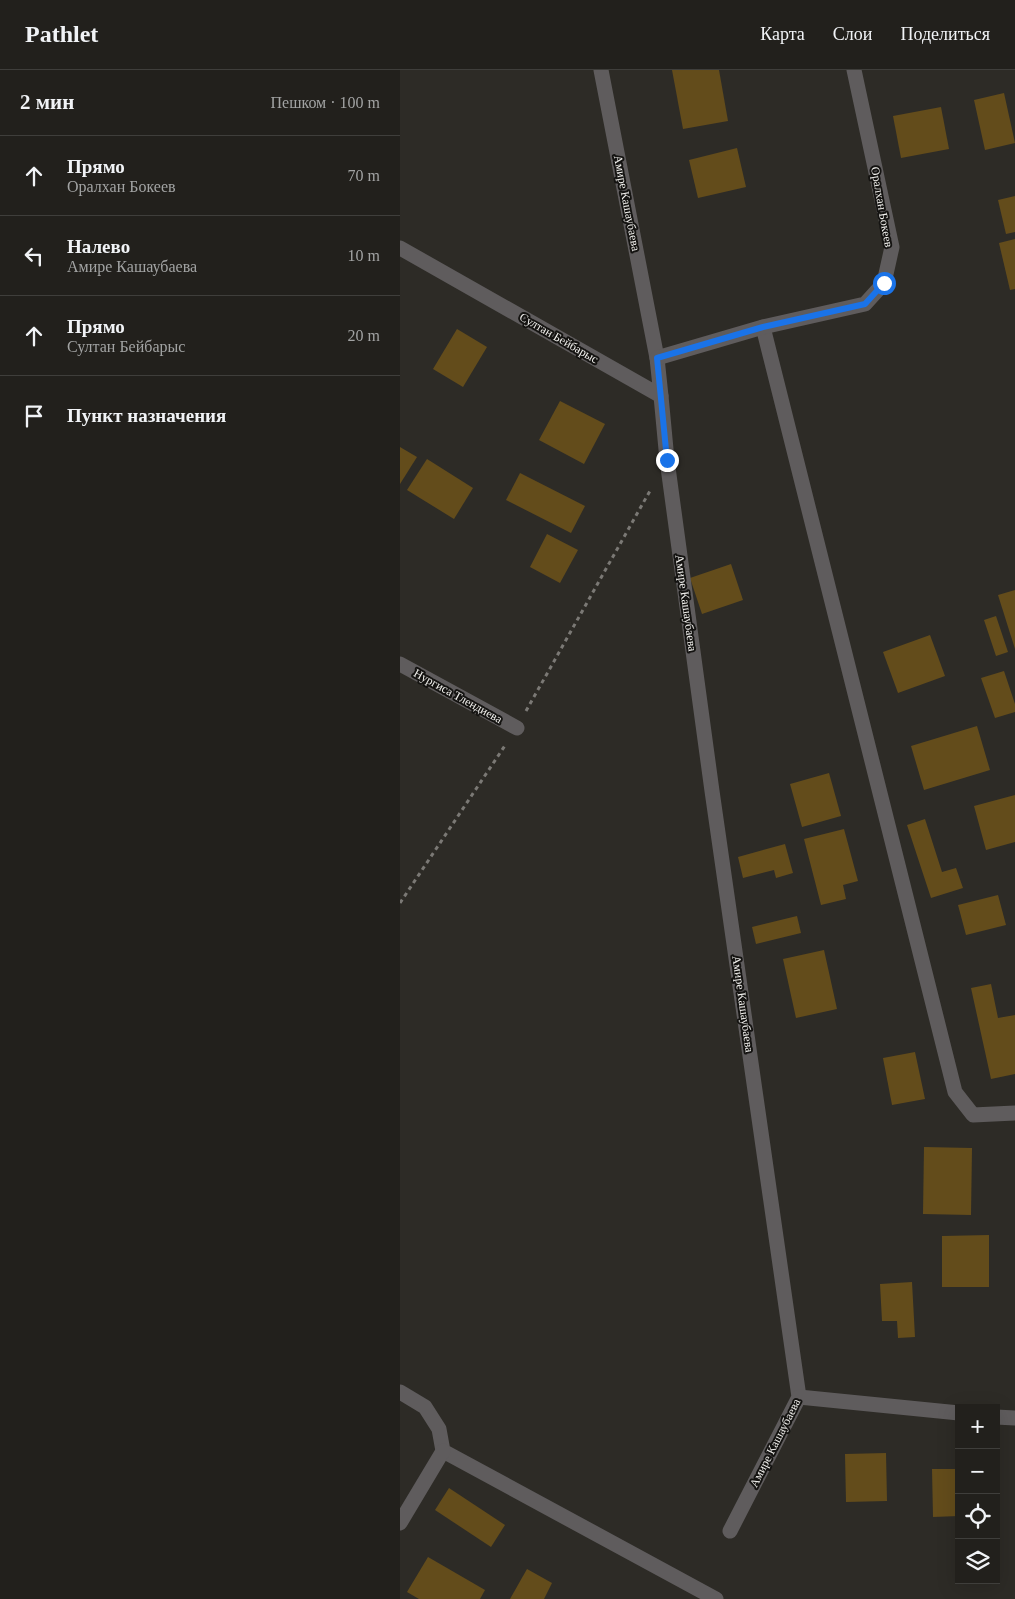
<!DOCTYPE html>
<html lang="ru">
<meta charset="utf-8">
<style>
:root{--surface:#22201c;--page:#2e2d29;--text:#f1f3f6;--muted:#a2a3a3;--line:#3f3e3b}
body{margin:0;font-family:Georgia,serif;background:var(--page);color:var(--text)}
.controls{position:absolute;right:15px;bottom:15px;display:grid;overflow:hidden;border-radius:0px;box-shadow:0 5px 20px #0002}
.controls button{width:45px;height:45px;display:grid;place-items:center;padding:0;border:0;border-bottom:1px solid var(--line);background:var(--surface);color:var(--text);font:25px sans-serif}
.stop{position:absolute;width:15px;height:15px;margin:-11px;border:4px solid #1a73e8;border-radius:50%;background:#fff}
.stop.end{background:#1a73e8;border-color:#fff;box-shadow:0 1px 5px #0008}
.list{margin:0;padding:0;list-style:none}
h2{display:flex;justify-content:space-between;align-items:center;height:65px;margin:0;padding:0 20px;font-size:21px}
h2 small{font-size:16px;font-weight:400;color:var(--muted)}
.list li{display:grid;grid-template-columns:32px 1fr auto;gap:15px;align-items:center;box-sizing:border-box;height:80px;padding:0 20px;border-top:1px solid var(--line)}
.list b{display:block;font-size:19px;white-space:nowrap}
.list p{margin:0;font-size:16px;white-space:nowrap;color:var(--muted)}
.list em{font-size:16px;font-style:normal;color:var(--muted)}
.icon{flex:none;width:28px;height:28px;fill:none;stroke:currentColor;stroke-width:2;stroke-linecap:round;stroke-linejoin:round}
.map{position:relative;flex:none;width:615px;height:1529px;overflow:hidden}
header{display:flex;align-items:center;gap:30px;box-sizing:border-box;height:70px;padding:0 25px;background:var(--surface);border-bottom:1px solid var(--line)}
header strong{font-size:24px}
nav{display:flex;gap:28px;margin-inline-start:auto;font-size:18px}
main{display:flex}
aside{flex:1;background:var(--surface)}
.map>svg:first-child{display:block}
.building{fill:#634c1b}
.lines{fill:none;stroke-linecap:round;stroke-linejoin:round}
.path{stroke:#7b7975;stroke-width:3;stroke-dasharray:4 4;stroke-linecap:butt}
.minor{stroke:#5f5c5d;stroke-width:15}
.route{stroke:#1a73e8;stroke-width:6}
.labels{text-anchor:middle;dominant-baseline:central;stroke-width:4;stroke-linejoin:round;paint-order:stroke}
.street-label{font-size:12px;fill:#f2f1ee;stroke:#141311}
</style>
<header>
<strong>Pathlet</strong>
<nav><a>Карта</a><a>Слои</a><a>Поделиться</a></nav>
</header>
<main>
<aside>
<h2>2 мин<small>Пешком · 100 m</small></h2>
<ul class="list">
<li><svg class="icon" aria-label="ahead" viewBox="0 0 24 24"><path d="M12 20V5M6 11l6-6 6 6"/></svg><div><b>Прямо</b><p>Оралхан Бокеев</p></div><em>70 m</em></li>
<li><svg class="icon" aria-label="left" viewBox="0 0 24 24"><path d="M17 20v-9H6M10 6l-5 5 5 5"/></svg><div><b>Налево</b><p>Амире Кашаубаева</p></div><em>10 m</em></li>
<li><svg class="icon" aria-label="ahead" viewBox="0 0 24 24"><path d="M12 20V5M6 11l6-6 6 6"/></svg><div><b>Прямо</b><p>Султан Бейбарыс</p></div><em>20 m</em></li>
<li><svg class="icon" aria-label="arrive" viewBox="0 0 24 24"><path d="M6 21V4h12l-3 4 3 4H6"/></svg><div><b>Пункт назначения</b></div></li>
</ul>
</aside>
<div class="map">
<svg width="615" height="1529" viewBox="0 0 615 1529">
<rect width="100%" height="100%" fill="#2d2b26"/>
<g class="building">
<path d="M272 0H319L328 51 283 59Z"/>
<path d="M604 23 615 73 585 80 574 30Z"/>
<path d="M541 37 549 79 501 88 493 46Z"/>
<path d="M337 78 346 117 298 128 289 90Z"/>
<path d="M615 126V162L606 164 598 130Z"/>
<path d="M615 169V219L610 220 599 173Z"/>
<path d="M57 259 87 277 63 317 33 299Z"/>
<path d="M160 331 205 354 184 394 139 370Z"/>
<path d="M0 377 17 387 0 414Z"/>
<path d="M27 389 73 418 54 449 7 420Z"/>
<path d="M120 403 185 436 171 463 106 430Z"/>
<path d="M147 464 178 480 160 513 130 497Z"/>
<path d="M331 494 343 530 302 544 290 508Z"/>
<path d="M615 520V579L598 525Z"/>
<path d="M596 546 608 582 596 586 584 550Z"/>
<path d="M530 565 545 606 498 623 483 582Z"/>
<path d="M604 601 615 634V642L595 648 581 608Z"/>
<path d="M577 656 590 700 524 720 511 676Z"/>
<path d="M429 703 441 746 402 757 390 714Z"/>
<path d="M615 725V772L586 780 574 736Z"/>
<path d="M525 749 542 802 556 798 563 818 531 828 507 755Z"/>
<path d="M444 759 458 811 443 815 446 829 421 835 404 769Z"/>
<path d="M385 774 393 803 376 808 374 800 343 808 338 787Z"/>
<path d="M598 825 606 855 566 865 558 835Z"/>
<path d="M397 846 401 863 356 874 352 857Z"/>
<path d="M424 880 437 939 396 948 383 889Z"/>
<path d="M591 914 598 948 615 945V1004L591 1009 571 918Z"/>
<path d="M515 982 525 1029 492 1035 483 988Z"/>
<path d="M524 1077 572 1078 571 1145 523 1144Z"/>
<path d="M589 1165V1217H542V1166Z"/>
<path d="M512 1212 515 1267 498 1268 497 1251H482L480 1214Z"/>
<path d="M486 1383 487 1431 446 1432 445 1384Z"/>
<path d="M532 1399H559V1446L533 1447Z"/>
<path d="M49 1418 105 1455 91 1477 35 1440Z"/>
<path d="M28 1487 85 1520 80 1529H19L7 1522Z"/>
<path d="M127 1499 152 1513 144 1529H110Z"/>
</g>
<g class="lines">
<g class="path">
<path d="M126 641 251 419"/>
<path d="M0 833 106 674"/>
</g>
<g class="minor">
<path d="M201 0 257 288 261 326"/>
<path d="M0 178 261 326 267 390 312 721 399 1327 330 1461"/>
<path d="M363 257 555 1022 573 1045 615 1043"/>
<path d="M257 288 363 257 465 234 484 213 492 177 454 0"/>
<path d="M0 594 117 658"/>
<path d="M0 1322 25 1337 39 1359 43 1381 316 1529"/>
<path d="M399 1327 559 1343"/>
<path d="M596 1347 615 1348"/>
<path d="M0 1453 43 1381"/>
</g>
</g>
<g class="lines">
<path class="route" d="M267 390 257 288 363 257 465 234 484 213"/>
</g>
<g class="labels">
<g class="street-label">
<text transform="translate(227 133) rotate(79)">Амире Кашаубаева</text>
<text transform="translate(482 137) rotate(80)">Оралхан Бокеев</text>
<text transform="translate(159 268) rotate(30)">Султан Бейбарыс</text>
<text transform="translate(286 533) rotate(82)">Амире Кашаубаева</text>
<text transform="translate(58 626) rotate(29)">Нургиса Тлендиева</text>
<text transform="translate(343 934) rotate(82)">Амире Кашаубаева</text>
<text transform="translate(375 1373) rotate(-63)">Амире Кашаубаева</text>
</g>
</g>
</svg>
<div class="controls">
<button>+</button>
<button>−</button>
<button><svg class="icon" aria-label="locate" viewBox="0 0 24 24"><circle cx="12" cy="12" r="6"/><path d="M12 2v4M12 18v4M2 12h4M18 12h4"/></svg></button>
<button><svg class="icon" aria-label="layers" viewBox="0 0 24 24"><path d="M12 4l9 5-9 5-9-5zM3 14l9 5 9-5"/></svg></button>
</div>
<div class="stop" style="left:484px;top:213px"></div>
<div class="stop end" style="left:267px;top:390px"></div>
</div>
</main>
